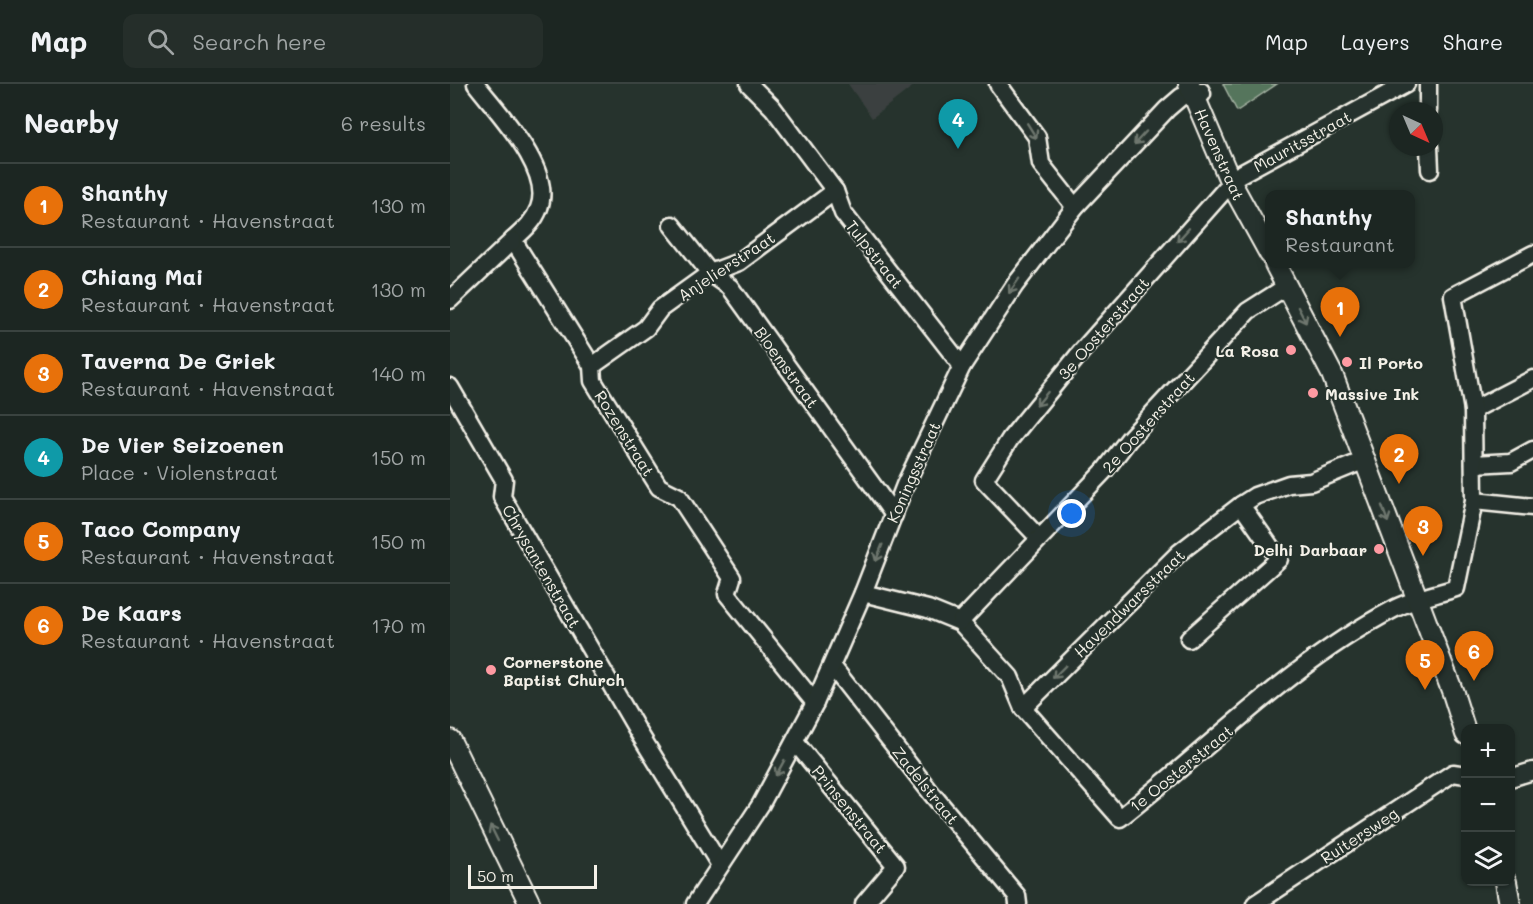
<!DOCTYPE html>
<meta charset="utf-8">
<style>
:root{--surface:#1c2622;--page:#252e2a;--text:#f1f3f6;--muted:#a0a5a5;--line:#3a4340;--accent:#b45309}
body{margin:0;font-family:Mali,sans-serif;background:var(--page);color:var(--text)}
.controls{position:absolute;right:18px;bottom:18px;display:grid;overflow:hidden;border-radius:12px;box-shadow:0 2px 4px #0004}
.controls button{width:54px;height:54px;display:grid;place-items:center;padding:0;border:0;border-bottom:2px solid var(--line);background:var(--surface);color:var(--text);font:30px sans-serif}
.compass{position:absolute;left:939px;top:18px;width:54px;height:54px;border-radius:50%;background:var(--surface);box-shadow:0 2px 4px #0004;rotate:136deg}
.scale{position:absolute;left:18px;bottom:15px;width:129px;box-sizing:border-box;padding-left:6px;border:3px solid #f4f1e8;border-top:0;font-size:16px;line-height:21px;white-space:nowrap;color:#f4f1e8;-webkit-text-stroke:4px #26332d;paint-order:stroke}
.you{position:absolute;left:622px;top:430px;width:21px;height:21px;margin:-15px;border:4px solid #fff;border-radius:50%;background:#1a73e8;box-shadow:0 0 0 9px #1a73e833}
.badge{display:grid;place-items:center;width:39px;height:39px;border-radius:50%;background:var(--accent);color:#fff;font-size:20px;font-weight:700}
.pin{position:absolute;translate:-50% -50px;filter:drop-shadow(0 2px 3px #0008)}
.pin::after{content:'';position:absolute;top:32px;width:21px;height:18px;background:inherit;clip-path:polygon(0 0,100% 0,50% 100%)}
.popup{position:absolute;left:815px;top:106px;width:150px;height:78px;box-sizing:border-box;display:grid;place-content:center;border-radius:12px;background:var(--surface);filter:drop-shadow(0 2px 4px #0005);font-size:20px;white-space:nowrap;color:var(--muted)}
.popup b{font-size:22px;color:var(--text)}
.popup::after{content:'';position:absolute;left:50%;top:100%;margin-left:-12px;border:12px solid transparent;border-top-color:var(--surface)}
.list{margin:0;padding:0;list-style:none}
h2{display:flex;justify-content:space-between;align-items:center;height:78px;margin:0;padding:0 24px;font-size:26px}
h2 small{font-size:20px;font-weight:400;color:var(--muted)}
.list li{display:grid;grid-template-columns:39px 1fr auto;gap:18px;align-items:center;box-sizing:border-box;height:84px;padding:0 24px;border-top:2px solid var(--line)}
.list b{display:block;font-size:22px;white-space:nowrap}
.list p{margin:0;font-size:20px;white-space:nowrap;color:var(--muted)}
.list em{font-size:20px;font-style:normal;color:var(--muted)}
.icon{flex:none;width:33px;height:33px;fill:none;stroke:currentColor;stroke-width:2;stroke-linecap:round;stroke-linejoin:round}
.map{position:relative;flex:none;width:1083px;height:820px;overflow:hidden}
header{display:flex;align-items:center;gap:36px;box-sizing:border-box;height:84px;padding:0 30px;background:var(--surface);border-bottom:2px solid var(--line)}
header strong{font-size:28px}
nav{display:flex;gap:33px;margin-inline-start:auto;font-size:21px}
.search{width:420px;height:54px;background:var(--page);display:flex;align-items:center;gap:15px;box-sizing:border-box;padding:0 21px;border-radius:12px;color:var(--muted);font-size:22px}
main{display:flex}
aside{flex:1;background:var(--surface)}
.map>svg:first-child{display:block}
.built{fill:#3a413f}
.green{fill:#55745c;stroke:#a4b2a2;stroke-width:1.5}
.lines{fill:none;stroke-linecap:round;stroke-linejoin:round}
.minor-casing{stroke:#f4f1e8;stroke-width:21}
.tertiary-casing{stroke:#f4f1e8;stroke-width:24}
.minor{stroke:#26332d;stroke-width:16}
.tertiary{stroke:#26332d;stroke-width:20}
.oneway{stroke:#6e766e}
.poi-dot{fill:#ff9aa2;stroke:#26332d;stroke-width:2}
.labels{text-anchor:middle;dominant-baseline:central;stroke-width:4.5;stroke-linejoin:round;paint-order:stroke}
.street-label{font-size:16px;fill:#f4f1e8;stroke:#26332d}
.poi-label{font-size:16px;font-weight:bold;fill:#f4f1e8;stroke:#26332d;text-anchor:start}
</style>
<header>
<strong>Map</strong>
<div class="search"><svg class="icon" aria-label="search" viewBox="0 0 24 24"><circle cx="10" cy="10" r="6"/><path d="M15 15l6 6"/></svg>Search here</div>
<nav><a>Map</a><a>Layers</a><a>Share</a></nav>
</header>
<main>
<aside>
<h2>Nearby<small>6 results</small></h2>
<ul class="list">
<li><span class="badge" style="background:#e8710a">1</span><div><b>Shanthy</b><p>Restaurant · Havenstraat</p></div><em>130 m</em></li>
<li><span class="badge" style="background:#e8710a">2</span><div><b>Chiang Mai</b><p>Restaurant · Havenstraat</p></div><em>130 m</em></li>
<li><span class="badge" style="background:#e8710a">3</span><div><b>Taverna De Griek</b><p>Restaurant · Havenstraat</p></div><em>140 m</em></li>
<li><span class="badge" style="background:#0f9aa8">4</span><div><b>De Vier Seizoenen</b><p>Place · Violenstraat</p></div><em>150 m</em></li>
<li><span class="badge" style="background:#e8710a">5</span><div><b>Taco Company</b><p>Restaurant · Havenstraat</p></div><em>150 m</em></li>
<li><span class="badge" style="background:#e8710a">6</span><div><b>De Kaars</b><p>Restaurant · Havenstraat</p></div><em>170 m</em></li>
</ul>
</aside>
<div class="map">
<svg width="1083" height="820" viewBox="0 0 1083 820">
<rect width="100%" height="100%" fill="#26332d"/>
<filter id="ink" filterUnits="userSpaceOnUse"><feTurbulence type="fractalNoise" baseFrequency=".0167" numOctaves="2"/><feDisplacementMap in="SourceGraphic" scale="12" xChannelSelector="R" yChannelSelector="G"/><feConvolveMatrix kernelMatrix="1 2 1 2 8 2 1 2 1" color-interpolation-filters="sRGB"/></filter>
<g filter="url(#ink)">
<path class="built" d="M398 0H466L422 34Z"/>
<path class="green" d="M773 0H827L787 27Z"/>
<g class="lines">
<defs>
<g id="minor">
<path d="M26 0C48 29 104 86 89 124 84 138 73 147 63 156L142 282 143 297 209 403 229 413 282 494 277 510 365 619"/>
<path d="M299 0 323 24 385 107 393 129 512 282"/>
<path d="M548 0 587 53 591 80 625 123"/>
<path d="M978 0V27"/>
<path d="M979 63 980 86"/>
<path d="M222 141 260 189 280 203 444 431"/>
<path d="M0 216 63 156"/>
<path d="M142 282 196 244 210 225 260 189 289 178 385 107"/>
<path d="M0 303 54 396 52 413 189 649 270 781"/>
<path d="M1023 326 1083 295"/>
<path d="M1024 380 1061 378 1083 366"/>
<path d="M1024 417 1083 423"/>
<path d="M589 454 534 396 560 355 631 268 787 92 956 0"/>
<path d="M413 509 478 525 510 538 560 593 573 624 670 734C759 665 841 579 942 526 962 515 985 511 1006 504L1024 417 1023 326 1003 212 1083 170"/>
<path d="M510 538 655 386 679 355 798 227 837 202"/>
<path d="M739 555 829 475 791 421"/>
<path d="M382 582 482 710 567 812 568 820"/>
<path d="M573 624 730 468 791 421 805 412 839 400 861 398 915 376"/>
<path d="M345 658 446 782 414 820"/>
<path d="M1060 694 1083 687"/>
<path d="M245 820 311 720 365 619 413 509 455 401 512 282 565 201 625 123 717 25 731 13 751 7 752 10"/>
<path d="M805 820 1003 689 1016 691"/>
</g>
<g id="tertiary">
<path d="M739 0 781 99 820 170"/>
<path d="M825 180 882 290 1003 609 1016 650"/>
<path d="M0 656 80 820"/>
<path d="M1056 798 1060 820"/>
</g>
</defs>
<use href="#minor" class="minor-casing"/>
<use href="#tertiary" class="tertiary-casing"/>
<use href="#minor" class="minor"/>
<use href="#tertiary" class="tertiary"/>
</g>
<defs><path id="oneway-shaft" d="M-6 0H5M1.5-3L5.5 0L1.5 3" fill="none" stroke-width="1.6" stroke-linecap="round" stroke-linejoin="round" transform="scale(1.5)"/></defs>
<g class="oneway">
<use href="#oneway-shaft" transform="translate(582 47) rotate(58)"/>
<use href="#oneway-shaft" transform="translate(690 54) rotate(133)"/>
<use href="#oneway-shaft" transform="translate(733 151) rotate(132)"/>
<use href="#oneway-shaft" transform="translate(564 202) rotate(125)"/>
<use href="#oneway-shaft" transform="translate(852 231) rotate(63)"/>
<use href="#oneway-shaft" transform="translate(592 315) rotate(129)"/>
<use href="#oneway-shaft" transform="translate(935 430) rotate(70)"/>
<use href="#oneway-shaft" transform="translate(429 469) rotate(112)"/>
<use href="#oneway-shaft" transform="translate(609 588) rotate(135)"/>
<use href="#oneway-shaft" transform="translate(330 684) rotate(119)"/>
<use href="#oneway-shaft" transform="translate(44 749) rotate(-116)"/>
</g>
</g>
<g class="poi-dot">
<circle cx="841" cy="266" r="6"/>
<circle cx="897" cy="278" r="6"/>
<circle cx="863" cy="309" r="6"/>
<circle cx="929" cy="465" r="6"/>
<circle cx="41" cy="586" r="6"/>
</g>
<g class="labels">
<g class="street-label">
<text transform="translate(852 57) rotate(-29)">Mauritsstraat</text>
<text transform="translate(770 70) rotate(66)">Havenstraat</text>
<text transform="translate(425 170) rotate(52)">Tulpstraat</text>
<text transform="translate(276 182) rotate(-33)">Anjelierstraat</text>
<text transform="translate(653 244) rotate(-49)">3e Oosterstraat</text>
<text transform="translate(337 283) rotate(54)">Bloemstraat</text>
<text transform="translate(698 338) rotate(-48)">2e Oosterstraat</text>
<text transform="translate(175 349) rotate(58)">Rozenstraat</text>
<text transform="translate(463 388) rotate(-66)">Koningsstraat</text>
<text transform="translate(92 482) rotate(60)">Chrysantenstraat</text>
<text transform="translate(679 519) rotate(-44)">Havendwarsstraat</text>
<text transform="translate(731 684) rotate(-39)">1e Oosterstraat</text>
<text transform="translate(476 701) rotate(51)">Zadelstraat</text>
<text transform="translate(400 725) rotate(51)">Prinsenstraat</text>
<text transform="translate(909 751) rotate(-33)">Ruitersweg</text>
</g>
<g class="poi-label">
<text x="829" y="266" text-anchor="end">La Rosa</text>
<text x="909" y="278">Il Porto</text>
<text x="875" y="309">Massive Ink</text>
<text x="917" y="465" text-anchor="end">Delhi Darbaar</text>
<text x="53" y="577">Cornerstone<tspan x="53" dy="18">Baptist Church</tspan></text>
</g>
</g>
</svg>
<div class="controls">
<button>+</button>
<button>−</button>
<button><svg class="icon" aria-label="layers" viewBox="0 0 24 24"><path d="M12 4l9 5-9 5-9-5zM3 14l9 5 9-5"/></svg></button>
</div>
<svg class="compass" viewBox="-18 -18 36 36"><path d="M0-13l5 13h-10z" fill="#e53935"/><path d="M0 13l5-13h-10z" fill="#a0a5a5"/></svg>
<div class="scale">50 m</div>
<div class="you"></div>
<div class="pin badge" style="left:890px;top:253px;background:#e8710a">1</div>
<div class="popup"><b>Shanthy</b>Restaurant</div>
<div class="pin badge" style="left:949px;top:400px;background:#e8710a">2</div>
<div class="pin badge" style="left:973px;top:472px;background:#e8710a">3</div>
<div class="pin badge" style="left:508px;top:65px;background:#0f9aa8">4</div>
<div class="pin badge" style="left:975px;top:606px;background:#e8710a">5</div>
<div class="pin badge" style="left:1024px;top:597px;background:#e8710a">6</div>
</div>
</main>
